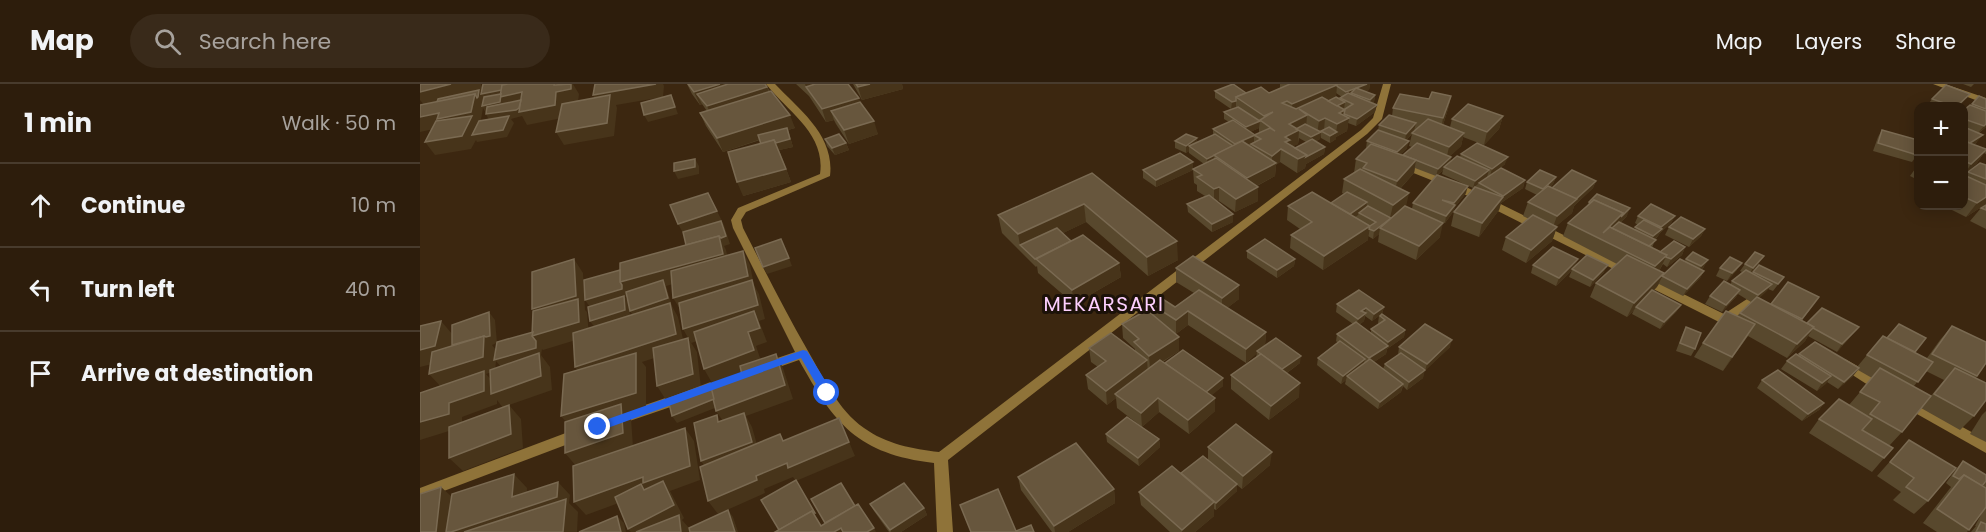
<!DOCTYPE html>
<meta charset="utf-8">
<style>
:root{--surface:#2d1d0c;--page:#392a1a;--text:#f1f3f6;--muted:#a7a29d;--line:#483b2d}
body{margin:0;font-family:Poppins,sans-serif;background:var(--page);color:var(--text)}
.controls{position:absolute;right:18px;top:18px;display:grid;overflow:hidden;border-radius:12px;box-shadow:0 3px 15px #0003}
.controls button{width:54px;height:54px;display:grid;place-items:center;padding:0;border:0;border-bottom:2px solid var(--line);background:var(--surface);color:var(--text);font:30px sans-serif}
.stop{position:absolute;width:18px;height:18px;margin:-14px;border:4px solid #2563eb;border-radius:50%;background:#fff}
.stop.end{background:#2563eb;border-color:#fff;box-shadow:0 2px 6px #0008}
.list{margin:0;padding:0;list-style:none}
h2{display:flex;justify-content:space-between;align-items:center;height:78px;margin:0;padding:0 24px;font-size:26px}
h2 small{font-size:20px;font-weight:400;color:var(--muted)}
.list li{display:grid;grid-template-columns:39px 1fr auto;gap:18px;align-items:center;box-sizing:border-box;height:84px;padding:0 24px;border-top:2px solid var(--line)}
.list b{display:block;font-size:22px;white-space:nowrap}
.list em{font-size:20px;font-style:normal;color:var(--muted)}
.icon{flex:none;width:33px;height:33px;fill:none;stroke:currentColor;stroke-width:2;stroke-linecap:round;stroke-linejoin:round}
.map{position:relative;flex:none;width:1566px;height:448px;overflow:hidden}
header{display:flex;align-items:center;gap:36px;box-sizing:border-box;height:84px;padding:0 30px;background:var(--surface);border-bottom:2px solid var(--line)}
header strong{font-size:28px}
nav{display:flex;gap:33px;margin-inline-start:auto;font-size:21px}
.search{width:420px;height:54px;background:var(--page);display:flex;align-items:center;gap:15px;box-sizing:border-box;padding:0 21px;border-radius:33px;color:var(--muted);font-size:22px}
main{display:flex}
aside{flex:1;background:var(--surface)}
.map>svg:first-child{display:block}
.lines{fill:none;stroke-linecap:round;stroke-linejoin:round}
.street{fill:#8f7339;fill-rule:evenodd}
.wall{fill:#58482d;fill-rule:evenodd}
.shaded-wall{fill:#47341a;fill-rule:evenodd}
.building{fill:#67563d;stroke:#7a6a52;stroke-width:1.5}
.route{fill:#2563eb}
.labels{text-anchor:middle;dominant-baseline:central;stroke-width:6;stroke-linejoin:round;paint-order:stroke}
.quarter-label{font-size:20px;letter-spacing:1.5px;fill:#fdd0ff;stroke:#1c1209}
</style>
<header>
<strong>Map</strong>
<div class="search"><svg class="icon" aria-label="search" viewBox="0 0 24 24"><circle cx="10" cy="10" r="6"/><path d="M15 15l6 6"/></svg>Search here</div>
<nav><a>Map</a><a>Layers</a><a>Share</a></nav>
</header>
<main>
<aside>
<h2>1 min<small>Walk · 50 m</small></h2>
<ul class="list">
<li><svg class="icon" aria-label="ahead" viewBox="0 0 24 24"><path d="M12 20V5M6 11l6-6 6 6"/></svg><div><b>Continue</b></div><em>10 m</em></li>
<li><svg class="icon" aria-label="left" viewBox="0 0 24 24"><path d="M17 20v-9H6M10 6l-5 5 5 5"/></svg><div><b>Turn left</b></div><em>40 m</em></li>
<li><svg class="icon" aria-label="arrive" viewBox="0 0 24 24"><path d="M6 21V4h12l-3 4 3 4H6"/></svg><div><b>Arrive at destination</b></div></li>
</ul>
</aside>
<div class="map">
<svg width="1566" height="448" viewBox="0 0 1566 448">
<rect width="100%" height="100%" fill="#3c2710"/>
<g class="lines">
<g class="street">
<path d="M346 0H355C380 26 415 52 410 92L326 128 321 136 323 144C344 185 365 227 388 267 403 293 418 326 444 344 466 360 493 365 519 368L941 46 953 34 963 0H971L962 35 947 50 528 376 533 448H517L514 379C438 370 414 340 379 276L345 288 340 286 339 283 340 280 375 268 313 144 311 136 318 124 400 90C406 50 368 28 346 0Z"/>
<path d="M1513 0H1525L1566 14V20Z"/>
<path d="M980 77 1044 102 1304 230 1327 215 1345 225 1347 228 1341 232 1327 225 1309 239H1301L1036 106 976 82V78Z"/>
<path d="M1425 275 1469 300 1471 304 1469 308H1459L1420 283 1419 280 1420 277Z"/>
<path d="M263 308 268 309 270 313 268 317 195 342 190 341 188 337 190 333Z"/>
<path d="M1486 312 1566 356V369L1481 321 1479 317 1481 313Z"/>
<path d="M159 344 164 346 166 350 164 354 0 416V404Z"/>
</g>
</g>
<g class="wall">
<path d="M267 0H345L375 44 368 46 373 63 359 66 371 98 323 112 341 60 340 56 303 68 286 42 280 29 287 27 282 20 280 21 272 10Z"/>
<path d="M376 0H428L440 18 458 50 429 60 416 40 414 36 406 38 391 15 389 12Z"/>
<path d="M433 0H482L483 5 442 16Z"/>
<path d="M860 0H950L949 6 945 7 955 11 954 18 953 19 955 28 936 42 928 39 927 47 916 53V55L910 59 901 54V48L900 55 896 57 905 63 904 70 886 80 885 84 877 89 860 78 856 81 855 92 837 102 838 117 815 128 799 117H797L813 138 792 148 768 128 767 120 785 112 777 107V101L774 99 773 85 784 80 769 69V67L766 69 755 64V57L777 54V58L793 51V45L809 38 804 35V28L811 25 795 14V7L826 9H849L860 4ZM916 9 922 13 920 15 916 13ZM839 44V49L835 51 830 48ZM879 54 886 58 875 64 872 62 878 60Z"/>
<path d="M1543 0H1554L1551 3Z"/>
<path d="M1550 10 1539 22H1507L1512 15Z"/>
<path d="M1031 12 1028 25 1023 41 1030 43 1032 35 1083 32 1079 45 1064 61 1043 53 1041 62 1030 72 1031 73 1030 78 1040 73 1041 70 1085 80 1078 86 1105 96 1103 104 1081 119 1079 126 1059 153 1031 142 1034 128 1053 104 1022 90 1023 86 1018 91 1046 109 1035 123 1033 128 1025 139 1014 135 1020 153 996 176 958 158 959 150 953 155 948 152V156L903 186 870 164 871 151 880 145 867 136 868 122 911 119 924 110 922 109 924 95 934 89 936 75 947 64H946L947 57 958 46 959 41 972 32 973 24 1009 15ZM992 50 989 62 992 63 983 71 981 70 987 64 986 56ZM995 84 1016 92 993 119 992 125 986 122 980 105 994 89Z"/>
<path d="M1559 12 1566 15V43L1559 49 1557 58 1554 61 1565 65 1566 64V70L1564 69 1557 79 1544 91 1545 92 1548 88 1566 81V120L1546 133 1524 122H1544V26L1551 22Z"/>
<path d="M1462 46 1497 71 1492 78 1453 67 1458 53Z"/>
<path d="M405 55 426 59 429 66 415 71 407 62Z"/>
<path d="M773 78V86L736 103 723 94V86Z"/>
<path d="M1498 83V96L1490 92 1495 85Z"/>
<path d="M672 89 758 176 728 192 666 138 643 149 651 157 699 179 701 193 654 220 618 189 617 182 616 183 582 149 578 131Z"/>
<path d="M1136 93 1133 100 1130 103 1132 104 1176 97 1173 104 1154 122 1152 129 1136 142 1137 143 1132 157 1106 179 1082 166 1086 153 1109 135 1103 132 1108 118 1117 111 1105 105 1107 98Z"/>
<path d="M1169 118 1207 132 1200 139 1214 146 1218 141 1215 139 1218 132H1255L1251 139 1240 149 1238 152 1235 156 1232 164 1240 168 1265 163 1262 171 1247 183 1243 180 1239 187 1244 189 1243 192 1265 177 1266 175 1284 183 1281 186 1284 187 1280 194 1263 212 1239 200 1233 207 1261 221 1256 228 1240 245 1212 230 1214 226 1207 233 1170 213 1176 199 1197 180 1143 152 1148 139 1167 122Z"/>
<path d="M1566 121V145L1550 137 1561 124Z"/>
<path d="M1249 143 1285 145 1281 152 1269 163 1245 151Z"/>
<path d="M827 167 875 175 874 182 857 194 827 174Z"/>
<path d="M1339 179 1331 189H1332L1339 181 1364 193 1353 207 1348 205 1339 214 1351 220H1394L1382 236 1387 239 1439 243 1417 268 1388 252 1385 257 1367 274 1328 252 1303 287 1274 273 1283 259 1317 232 1331 218 1318 210 1316 213 1302 228 1285 220 1290 212 1310 201 1312 197 1322 188 1320 187 1325 180Z"/>
<path d="M1113 181 1156 182 1184 188 1170 203 1149 193 1152 186 1136 202 1111 189Z"/>
<path d="M756 184 819 201V215L807 224 846 248 845 261 880 279 867 289 879 313 849 336 811 305V291L836 273 837 269 826 279 768 241 756 250 751 247 759 253V267L743 278 745 279 803 294V302L791 311 795 314V327L769 350 739 328 722 343 697 324 696 314 687 321 668 305 666 291 678 283 671 278 669 264 715 267V265L703 254 702 240 730 229 729 219 755 223 774 209 756 198Z"/>
<path d="M1300 184 1317 186 1307 197 1296 192Z"/>
<path d="M917 220 964 223 962 230 985 246 984 253 967 265 966 270 954 278 963 285 965 280 978 271 979 263H1030L1004 287 1003 294 987 306 983 302 981 308 958 325 925 300 926 296 921 300 897 281 898 274 918 259 916 257 917 250 933 240 916 228ZM945 232 952 237 959 232 958 239 959 240 951 245V249L939 241 944 237Z"/>
<path d="M1532 242 1557 292 1556 294 1554 332 1540 346 1501 324 1524 296 1506 287 1494 302 1482 348 1469 362 1464 374 1452 388 1389 349 1399 335 1429 321 1452 294 1438 286 1433 292 1418 305 1407 298 1397 307 1361 285 1367 277 1378 272 1379 270 1437 283 1447 271 1495 268 1507 274 1520 256Z"/>
<path d="M1266 243 1275 265 1271 272 1256 267 1262 251Z"/>
<path d="M1342 296 1404 319 1399 326 1382 337 1337 304Z"/>
<path d="M1566 327V358L1550 350 1562 331Z"/>
<path d="M686 350 739 355 740 363 719 382 687 358Z"/>
<path d="M1489 356 1508 417 1494 430 1473 416 1481 408 1457 392Z"/>
<path d="M788 363 850 381 822 405 817 401V407L796 426 794 425V432L775 448H750L721 421 719 408 761 390 788 375Z"/>
<path d="M1543 377 1562 402H1563L1566 398V448H1551L1556 442H1555L1563 427 1547 448H1517L1503 439 1531 403 1526 399 1536 385Z"/>
<path d="M598 393 694 405 695 419 648 448H632L601 406Z"/>
<path d="M450 420 504 424 507 431 481 448H469L454 427Z"/>
</g>
<g class="shaded-wall">
<path d="M31 0H61L63 7H60L61 10 84 0H153L159 10 158 18 142 34 107 41 102 32 91 35 94 39 87 53 57 58 56 56 51 65 15 71 5 58 23 43 0 48V20L7 30 55 10 5 22 0 16V8ZM63 24 66 29V30L70 38 60 41Z"/>
<path d="M234 0H243L244 2 243 13 196 21 197 24 194 52 144 61 136 48 180 24 173 11Z"/>
<path d="M300 0H338L277 10 282 20 280 21 274 8Z"/>
<path d="M385 0H423L386 3 389 12Z"/>
<path d="M450 0H482L483 5 442 16 438 3Z"/>
<path d="M947 0H950L949 6 936 11 931 9 930 13 925 15 926 8Z"/>
<path d="M917 1 916 14 871 33 872 20Z"/>
<path d="M347 3 352 16 293 35 287 22Z"/>
<path d="M251 11 258 30 228 38 224 31Z"/>
<path d="M955 11 954 18 949 23 950 16Z"/>
<path d="M1031 12 1028 25 1021 47 1023 34Z"/>
<path d="M439 14 443 27H411L414 36 406 38 402 25Z"/>
<path d="M816 17V24L811 25 812 18Z"/>
<path d="M925 18 924 25 912 31 913 24Z"/>
<path d="M957 21 955 28 936 42 937 35Z"/>
<path d="M925 26 923 37 929 34 927 47 916 53V55L910 59V52L916 49 919 29Z"/>
<path d="M370 31 375 44 368 46 373 63 359 66 371 98 323 112 317 98 367 46 303 68 297 54Z"/>
<path d="M887 31 886 45 879 47 878 60 870 64 869 69 865 53 869 40Z"/>
<path d="M1083 32 1079 45 1064 61 1067 48Z"/>
<path d="M905 34 904 47 901 48 900 55 890 60 891 53 897 50 899 37Z"/>
<path d="M454 37 458 50 429 60 424 46Z"/>
<path d="M840 37 839 44 826 50V43Z"/>
<path d="M996 39 994 47 985 57 986 50Z"/>
<path d="M1566 40V43L1558 49 1564 42Z"/>
<path d="M1044 49 1041 62 1026 76 1029 63Z"/>
<path d="M834 51V58L815 67V60Z"/>
<path d="M1563 51 1557 58 1544 68V65Z"/>
<path d="M777 54V61L769 62V67L766 69V62Z"/>
<path d="M989 57 987 64 976 75 977 68Z"/>
<path d="M426 59 429 66 415 71 412 64Z"/>
<path d="M905 63 904 70 886 80 885 84 877 89 878 75Z"/>
<path d="M861 65 860 78 856 81 855 92 827 107V94L852 81V72Z"/>
<path d="M1566 66 1557 79 1544 91 1551 80Z"/>
<path d="M794 72V79L787 82V75Z"/>
<path d="M1031 73 1030 80 1024 83 1023 86 1016 92 1018 85Z"/>
<path d="M1088 73 1085 80 1070 92 1072 85Z"/>
<path d="M275 75 279 82V90L258 95 254 87Z"/>
<path d="M996 76 994 89 975 110 977 97Z"/>
<path d="M773 78V86L736 103V96Z"/>
<path d="M1069 86 1067 93 1059 99 1058 100 1053 104 1055 97Z"/>
<path d="M1136 93 1133 100 1121 112 1123 105Z"/>
<path d="M1105 96 1103 104 1081 119 1079 126 1059 153 1062 139 1083 112Z"/>
<path d="M1176 97 1173 104 1154 122 1152 129 1132 146 1137 132Z"/>
<path d="M1048 102 1046 109 1035 123 1033 128 1025 139 1026 132 1033 123 1034 119Z"/>
<path d="M799 103V117L794 119V105Z"/>
<path d="M838 103V117L815 128 816 115Z"/>
<path d="M989 109 986 123 970 134 973 121Z"/>
<path d="M1566 113V120L1546 133 1557 119Z"/>
<path d="M947 118 946 126 939 129 938 131 927 139 928 132Z"/>
<path d="M664 120 666 138 606 167 600 161 598 150Z"/>
<path d="M1210 124 1207 132 1198 140 1201 133Z"/>
<path d="M297 127 304 141 310 160 304 162 306 166 310 184 246 202 252 222 258 233 265 264 222 278 226 283V323L207 329 211 334 213 363 157 383 145 369 203 349 201 330 152 345 141 332 216 309V280L166 297 155 283 256 250 251 222 215 235 210 227 248 214 245 202 209 212 207 209V212L205 213 209 219 210 233 175 244 170 237 205 226 204 213 170 223 165 216 202 205V201L200 198H202L201 185 205 193 206 197 303 170 301 163 271 172 267 165 300 155 299 152 301 154 306 152 303 141 266 154 258 140Z"/>
<path d="M1203 129 1197 143 1183 149Z"/>
<path d="M813 130V138L792 148V140Z"/>
<path d="M1255 132 1251 139 1240 149 1238 152 1230 160 1233 152 1239 147 1241 143Z"/>
<path d="M971 134 960 144 959 150 953 155 954 147Z"/>
<path d="M1023 139 1020 153 996 176 999 162Z"/>
<path d="M950 142 948 156 903 186 904 172Z"/>
<path d="M1137 143 1132 157 1106 179 1111 166Z"/>
<path d="M1285 145 1281 152 1269 163 1273 155Z"/>
<path d="M757 157 758 176 728 192 727 173Z"/>
<path d="M1265 163 1262 171 1247 183 1251 175Z"/>
<path d="M323 167 330 181 334 201 339 210 345 235 339 237 347 258 336 262 342 280 292 299 284 285 328 248 337 237 271 259 263 245 262 228 253 214Z"/>
<path d="M1247 171 1240 185 1229 196 1235 182Z"/>
<path d="M1344 172 1339 179 1329 191 1333 184Z"/>
<path d="M369 174 372 182 347 190 343 183Z"/>
<path d="M154 175 163 189 165 226 167 228 169 252 123 266 122 265 121 271 130 283 132 306 89 321 101 335 103 364 43 387 29 374 83 324 77 316V320L42 333V343L0 356V338L22 304 9 290 69 228 75 236 77 259 72 261 76 266 112 252 122 239 112 225ZM76 277 81 283 76 301 66 290 75 287Z"/>
<path d="M875 175 874 182 857 194V186Z"/>
<path d="M1158 175 1155 183 1136 202 1139 194Z"/>
<path d="M1288 176 1284 183 1277 190 1281 182Z"/>
<path d="M699 179 701 193 654 220 652 206Z"/>
<path d="M1322 179 1317 186 1307 197 1312 189Z"/>
<path d="M1188 181 1184 188 1170 203 1173 196Z"/>
<path d="M1284 187 1280 194 1263 212 1267 205Z"/>
<path d="M1244 189 1237 203 1217 223H1216L1214 226 1207 233 1214 219Z"/>
<path d="M1352 200 1347 207 1334 219 1338 211Z"/>
<path d="M819 201V215L802 228V214Z"/>
<path d="M1320 206 1316 213 1302 228 1306 221Z"/>
<path d="M1261 221 1256 228 1240 245 1244 238Z"/>
<path d="M964 223 962 230 952 237 954 230Z"/>
<path d="M946 224 944 237 936 243 938 235 941 227Z"/>
<path d="M768 227V241L756 250V236Z"/>
<path d="M21 237 33 251 28 276 0 283V266Z"/>
<path d="M1335 240 1326 254 1303 287 1312 273Z"/>
<path d="M1394 243 1385 257 1367 274 1377 260Z"/>
<path d="M1439 243 1433 250 1417 268 1422 260Z"/>
<path d="M985 246 984 253 967 265 966 270 948 282 949 274 967 263 968 258Z"/>
<path d="M846 248 845 262 837 267V269L826 279V265Z"/>
<path d="M759 253V267L730 285 729 272Z"/>
<path d="M268 254 277 268 281 304 246 316 237 302Z"/>
<path d="M1032 256 1030 263 1005 287 1007 280Z"/>
<path d="M356 270 363 284 373 315 326 332 332 343 340 371 291 391 281 377 305 340 296 327Z"/>
<path d="M881 272 880 279 861 293V286Z"/>
<path d="M945 275 943 282 927 292 926 296 921 300 923 292Z"/>
<path d="M727 276 728 290 695 310 696 314 687 321 686 307Z"/>
<path d="M1439 284 1433 292 1418 305 1424 298Z"/>
<path d="M1005 286 1003 294 987 306 989 298Z"/>
<path d="M1411 292 1406 300 1397 307 1402 299Z"/>
<path d="M803 294V302L785 317V309Z"/>
<path d="M290 299 295 306 300 322 257 339 252 332Z"/>
<path d="M880 299 879 313 849 336 851 322Z"/>
<path d="M983 300 981 308 958 325 960 318Z"/>
<path d="M738 314 739 328 722 343 721 329Z"/>
<path d="M795 314V327L769 350 768 336Z"/>
<path d="M1404 319 1399 326 1382 337 1388 330Z"/>
<path d="M419 334 435 372 376 397 373 393 344 405 345 409 298 430 288 417 336 392Z"/>
<path d="M265 344 274 357 280 396 250 407 264 434 262 436 269 444V448H211L208 445 226 409 166 431 154 418Z"/>
<path d="M739 355 740 363 719 382 718 374Z"/>
<path d="M852 368 850 381 822 405 823 392Z"/>
<path d="M94 390 107 404 106 423 138 398 150 411 149 419 158 428 157 448H16L21 403 41 421 92 413Z"/>
<path d="M817 400V407L796 426V419Z"/>
<path d="M694 405 695 419 648 448H635L634 442Z"/>
<path d="M794 418V432L775 448H762V446Z"/>
<path d="M504 424 507 431 481 448H471L470 446Z"/>
<path d="M308 426 313 433 318 448H315Z"/>
<path d="M197 432 204 439 206 448H201Z"/>
<path d="M421 444 423 448H414Z"/>
<path d="M454 444 456 448H447Z"/>
</g>
<g class="building">
<path d="M0 0H31L0 8Z"/>
<path d="M63 0H84L82 1V6L61 10Z"/>
<path d="M88 0H134V1L151 0V5L136 8 135 21 99 28 102 8 80 13 82 1Z"/>
<path d="M175 0H236L173 11Z"/>
<path d="M268 0H300L274 8Z"/>
<path d="M308 0H345L347 3 287 22 277 10Z"/>
<path d="M395 0H428L439 14 402 25 386 3Z"/>
<path d="M436 0H450L438 3Z"/>
<path d="M813 0 826 9 816 13V17L812 18 795 7Z"/>
<path d="M870 0H915L917 1 872 20 867 17 862 19 876 25 902 13 925 26 919 29 929 34 917 40 905 34 899 37 879 25 887 31 869 40 879 46 865 53 870 56 865 58 887 71 878 75 861 65 852 72 831 60 841 55 834 51 850 44 855 47 840 36 853 28 844 32 816 13 841 3 849 9Z"/>
<path d="M915 0H947L926 8 917 2V1Z"/>
<path d="M1526 1 1550 10 1537 22H1533L1512 15Z"/>
<path d="M936 4 955 11 950 16 931 9Z"/>
<path d="M59 6 58 13 57 14 55 10 17 18 18 15Z"/>
<path d="M351 7 370 31 297 54 280 29Z"/>
<path d="M1012 8 1031 12 1023 34 973 24 980 10 1009 15Z"/>
<path d="M928 9 957 21 937 35 924 30 925 26 922 27 933 20 920 14Z"/>
<path d="M55 10 51 28 17 35 19 29 0 33V21Z"/>
<path d="M81 10 80 18 62 22 64 13Z"/>
<path d="M190 11 187 39 136 48 142 20Z"/>
<path d="M251 11 255 23 224 31 221 19Z"/>
<path d="M1559 12 1566 15V25L1552 20Z"/>
<path d="M916 13 925 18 917 22 908 17Z"/>
<path d="M101 16 99 24 96 26 66 30 67 23Z"/>
<path d="M440 18 454 37 424 46 411 27Z"/>
<path d="M1048 20 1083 32 1067 48 1032 35Z"/>
<path d="M1550 21 1566 27V40L1564 42 1544 35V26Z"/>
<path d="M818 23 840 37 826 43 804 28Z"/>
<path d="M969 31 996 39 986 50 959 41Z"/>
<path d="M52 32 42 52 5 58 16 37Z"/>
<path d="M89 32 83 46 52 51 59 37Z"/>
<path d="M1008 35 1044 49 1029 63 992 49Z"/>
<path d="M813 36 835 51 815 60 793 45Z"/>
<path d="M885 40 901 48 891 53 876 45Z"/>
<path d="M909 43 917 48 910 52 901 47Z"/>
<path d="M1544 43 1563 51 1550 59 1544 57Z"/>
<path d="M367 44 370 55 356 59 354 56 341 60 338 51Z"/>
<path d="M958 46 989 57 977 68 947 57Z"/>
<path d="M1462 46 1498 56V66L1497 71 1458 59Z"/>
<path d="M419 50 426 59 412 64 405 55Z"/>
<path d="M766 50 777 54 766 62 755 57Z"/>
<path d="M795 50 813 62 787 75 769 62Z"/>
<path d="M892 55 905 63 886 73 887 71 875 64Z"/>
<path d="M354 56 366 85 317 98 308 68Z"/>
<path d="M822 57 856 79 827 94 794 71Z"/>
<path d="M1544 57 1566 65V66L1551 80 1544 77Z"/>
<path d="M997 59 1031 73 1018 85 983 71Z"/>
<path d="M1057 59 1088 73 1072 85 1041 70Z"/>
<path d="M951 60 996 76 977 97 943 84 947 79 936 75Z"/>
<path d="M760 69 773 78 736 96 723 86Z"/>
<path d="M1037 72 1069 86 1055 97 1024 83Z"/>
<path d="M796 74 838 103 816 115 799 103 794 105 777 93 782 91 773 85Z"/>
<path d="M275 75V83L254 87V79Z"/>
<path d="M1560 79 1566 81V95L1548 88Z"/>
<path d="M1081 84 1105 96 1083 112 1059 99Z"/>
<path d="M940 85 989 109 973 121 924 95Z"/>
<path d="M1120 86 1136 93 1123 105 1107 98Z"/>
<path d="M1152 86 1176 97 1156 115 1132 104Z"/>
<path d="M672 89 757 157 727 173 664 120 598 150 578 131Z"/>
<path d="M1017 91 1048 102 1034 119 1022 116 1035 121 1026 132 993 119Z"/>
<path d="M1544 91 1566 101V113L1557 119 1544 113Z"/>
<path d="M1128 102 1157 115 1137 132 1108 118Z"/>
<path d="M1055 103 1083 113 1062 139 1034 128Z"/>
<path d="M892 108 950 142 904 172 871 151 892 138 868 122Z"/>
<path d="M927 108 947 118 930 130 911 119Z"/>
<path d="M288 109 297 127 258 140 250 121Z"/>
<path d="M1177 110 1210 124 1201 133 1203 129 1174 116 1171 119 1169 118Z"/>
<path d="M789 111 813 130 792 140 767 120Z"/>
<path d="M1174 116 1203 129 1183 149 1190 143 1247 171 1235 182 1148 139Z"/>
<path d="M1231 120 1255 132 1241 143 1218 132Z"/>
<path d="M1566 121V126L1561 124Z"/>
<path d="M948 122 971 134 954 147 949 145 950 142 956 138 939 129Z"/>
<path d="M985 122 1023 139 999 162 960 144Z"/>
<path d="M1113 131 1137 143 1111 166 1086 153Z"/>
<path d="M1261 133 1285 145 1273 155 1249 143Z"/>
<path d="M1224 136 1242 145 1233 152 1215 143Z"/>
<path d="M301 137 306 152 301 154 299 152 266 161 263 148Z"/>
<path d="M1199 138 1236 156 1229 162 1192 144Z"/>
<path d="M637 144 651 157 615 175 600 161Z"/>
<path d="M663 151 699 179 652 206 616 175Z"/>
<path d="M299 152 303 170 200 198V179Z"/>
<path d="M361 155 369 174 343 183 335 164Z"/>
<path d="M845 155 875 175 857 186 827 167Z"/>
<path d="M1254 157 1265 163 1251 175 1246 173 1247 171 1240 168Z"/>
<path d="M1133 163 1158 175 1139 194 1113 181Z"/>
<path d="M323 167 328 192 253 214 251 187Z"/>
<path d="M1273 168 1288 176 1281 182 1266 175Z"/>
<path d="M1335 168 1344 172 1333 184 1325 180Z"/>
<path d="M1167 171 1188 181 1173 196 1152 185Z"/>
<path d="M1207 171 1244 189 1214 219 1176 199Z"/>
<path d="M773 172 819 201 802 214 756 184Z"/>
<path d="M1310 173 1322 179 1312 189 1300 184Z"/>
<path d="M154 175 156 212 112 225V188Z"/>
<path d="M1260 175 1284 187 1267 205 1242 192Z"/>
<path d="M1339 181 1364 193 1358 200 1333 188Z"/>
<path d="M200 186V198L202 201V205L165 216 164 196Z"/>
<path d="M1326 186 1352 200 1338 211 1312 197Z"/>
<path d="M243 196 248 214 210 227 206 208Z"/>
<path d="M332 196 338 221 263 245 259 219Z"/>
<path d="M1304 197 1320 206 1306 221 1290 212Z"/>
<path d="M1368 198 1399 213 1382 235 1351 220Z"/>
<path d="M779 206 846 248 826 265 768 227 756 236 729 219 738 212 755 223Z"/>
<path d="M939 206 964 223 954 230 946 224 941 227 946 229 938 235 917 220Z"/>
<path d="M1232 206 1261 221 1244 238 1216 223Z"/>
<path d="M204 212 205 226 170 237 168 223Z"/>
<path d="M1337 213 1394 243 1377 260 1320 229Z"/>
<path d="M158 215 159 238 112 252 113 227Z"/>
<path d="M250 219 256 250 155 283 153 249Z"/>
<path d="M1402 224 1439 243 1422 260 1393 244 1394 243 1387 239Z"/>
<path d="M727 226 759 253 729 272 714 258 719 255 702 240Z"/>
<path d="M334 227 340 244 328 248 334 266 284 285 274 248Z"/>
<path d="M1306 227 1335 240 1312 273 1283 259Z"/>
<path d="M69 228 70 252 66 253 64 252 32 261V241Z"/>
<path d="M962 230 985 246 968 258 951 245 965 236 960 232Z"/>
<path d="M21 237 15 262 0 266V242Z"/>
<path d="M936 238 968 262 949 274 917 250Z"/>
<path d="M1005 240 1032 256 1007 280 979 263Z"/>
<path d="M1479 240 1506 254 1495 268 1467 254Z"/>
<path d="M1532 242 1566 258V279L1557 292 1512 270Z"/>
<path d="M1266 243 1281 249 1275 265 1260 259Z"/>
<path d="M113 248 112 252 116 257V264L74 276 77 258Z"/>
<path d="M691 249 727 276 686 307 666 291 686 277 669 264Z"/>
<path d="M64 252 63 273 9 290 12 268Z"/>
<path d="M1463 252 1513 278 1498 298 1447 271Z"/>
<path d="M268 254 273 290 237 302 233 264Z"/>
<path d="M856 254 881 272 862 285 837 267Z"/>
<path d="M920 257 945 275 923 292 898 274Z"/>
<path d="M1395 258 1439 284 1424 298 1379 270Z"/>
<path d="M763 266 803 294 786 308 745 279Z"/>
<path d="M119 269 121 292 71 310 70 286Z"/>
<path d="M216 269V309L141 332 144 290Z"/>
<path d="M981 269 1005 286 989 298 965 280Z"/>
<path d="M356 270 365 301 296 327 290 302 322 291 320 282Z"/>
<path d="M841 270 880 299 851 322 811 291Z"/>
<path d="M1376 270 1411 292 1402 299 1367 277Z"/>
<path d="M950 275 983 300 960 318 927 292Z"/>
<path d="M740 276 795 314 768 336 738 314 721 329 695 310Z"/>
<path d="M1460 284 1511 312 1482 348 1450 330 1460 318 1440 308Z"/>
<path d="M1535 284 1566 299V316L1554 332 1514 310Z"/>
<path d="M1358 286 1404 319 1388 330 1342 296Z"/>
<path d="M64 287V307L29 319V330L0 338V309Z"/>
<path d="M290 299 294 315 252 332 248 315Z"/>
<path d="M1419 315 1452 335 1442 346 1473 364 1464 374 1399 335Z"/>
<path d="M201 320 203 349 145 369V338Z"/>
<path d="M89 321 91 350 29 374V343Z"/>
<path d="M324 329 332 358 281 377 274 339 297 331 298 338Z"/>
<path d="M707 333 739 355 718 374 686 350Z"/>
<path d="M419 334 429 358 368 384 367 379 336 392 337 396 288 417 280 383 360 350 363 357Z"/>
<path d="M816 340 852 368 823 392 788 363Z"/>
<path d="M265 344 270 382 223 399V393L154 418 153 382Z"/>
<path d="M1489 356 1536 384 1508 417 1486 403 1494 394 1470 378Z"/>
<path d="M656 359 694 405 634 442 598 393Z"/>
<path d="M783 372 817 400 796 419 761 389Z"/>
<path d="M1543 377 1566 391V397L1562 402 1544 391 1539 395 1533 392Z"/>
<path d="M752 382 794 418 762 446 719 408Z"/>
<path d="M94 390 92 413 138 398 137 413 31 448H26L32 410Z"/>
<path d="M1544 391 1566 404V423L1549 446 1517 425Z"/>
<path d="M376 396 395 429H393L392 427 359 446 341 416Z"/>
<path d="M243 397 254 421 208 445 195 413 221 400 224 406Z"/>
<path d="M421 399 435 422 405 439 391 415Z"/>
<path d="M484 399 504 424 470 446 450 420Z"/>
<path d="M21 403 16 448H0V410Z"/>
<path d="M578 405 596 447 611 441 614 448H551L540 421Z"/>
<path d="M146 415 143 448H44Z"/>
<path d="M438 420 454 444 447 448H423L421 444 414 448H355L392 427 401 442Z"/>
<path d="M308 426 315 448H270L269 444Z"/>
<path d="M259 431 261 448H216Z"/>
<path d="M197 432 201 448H159Z"/>
<path d="M1561 438 1566 440V448H1556Z"/>
</g>
<path class="route" d="M383 266 387 267 411 306V312H403L381 274 182 346H174L173 343 174 340Z"/>
<g class="labels">
<g class="quarter-label">
<text x="684" y="220">MEKARSARI</text>
</g>
</g>
</svg>
<div class="controls">
<button>+</button>
<button>−</button>
</div>
<div class="stop" style="left:407px;top:309px"></div>
<div class="stop end" style="left:178px;top:343px"></div>
</div>
</main>
